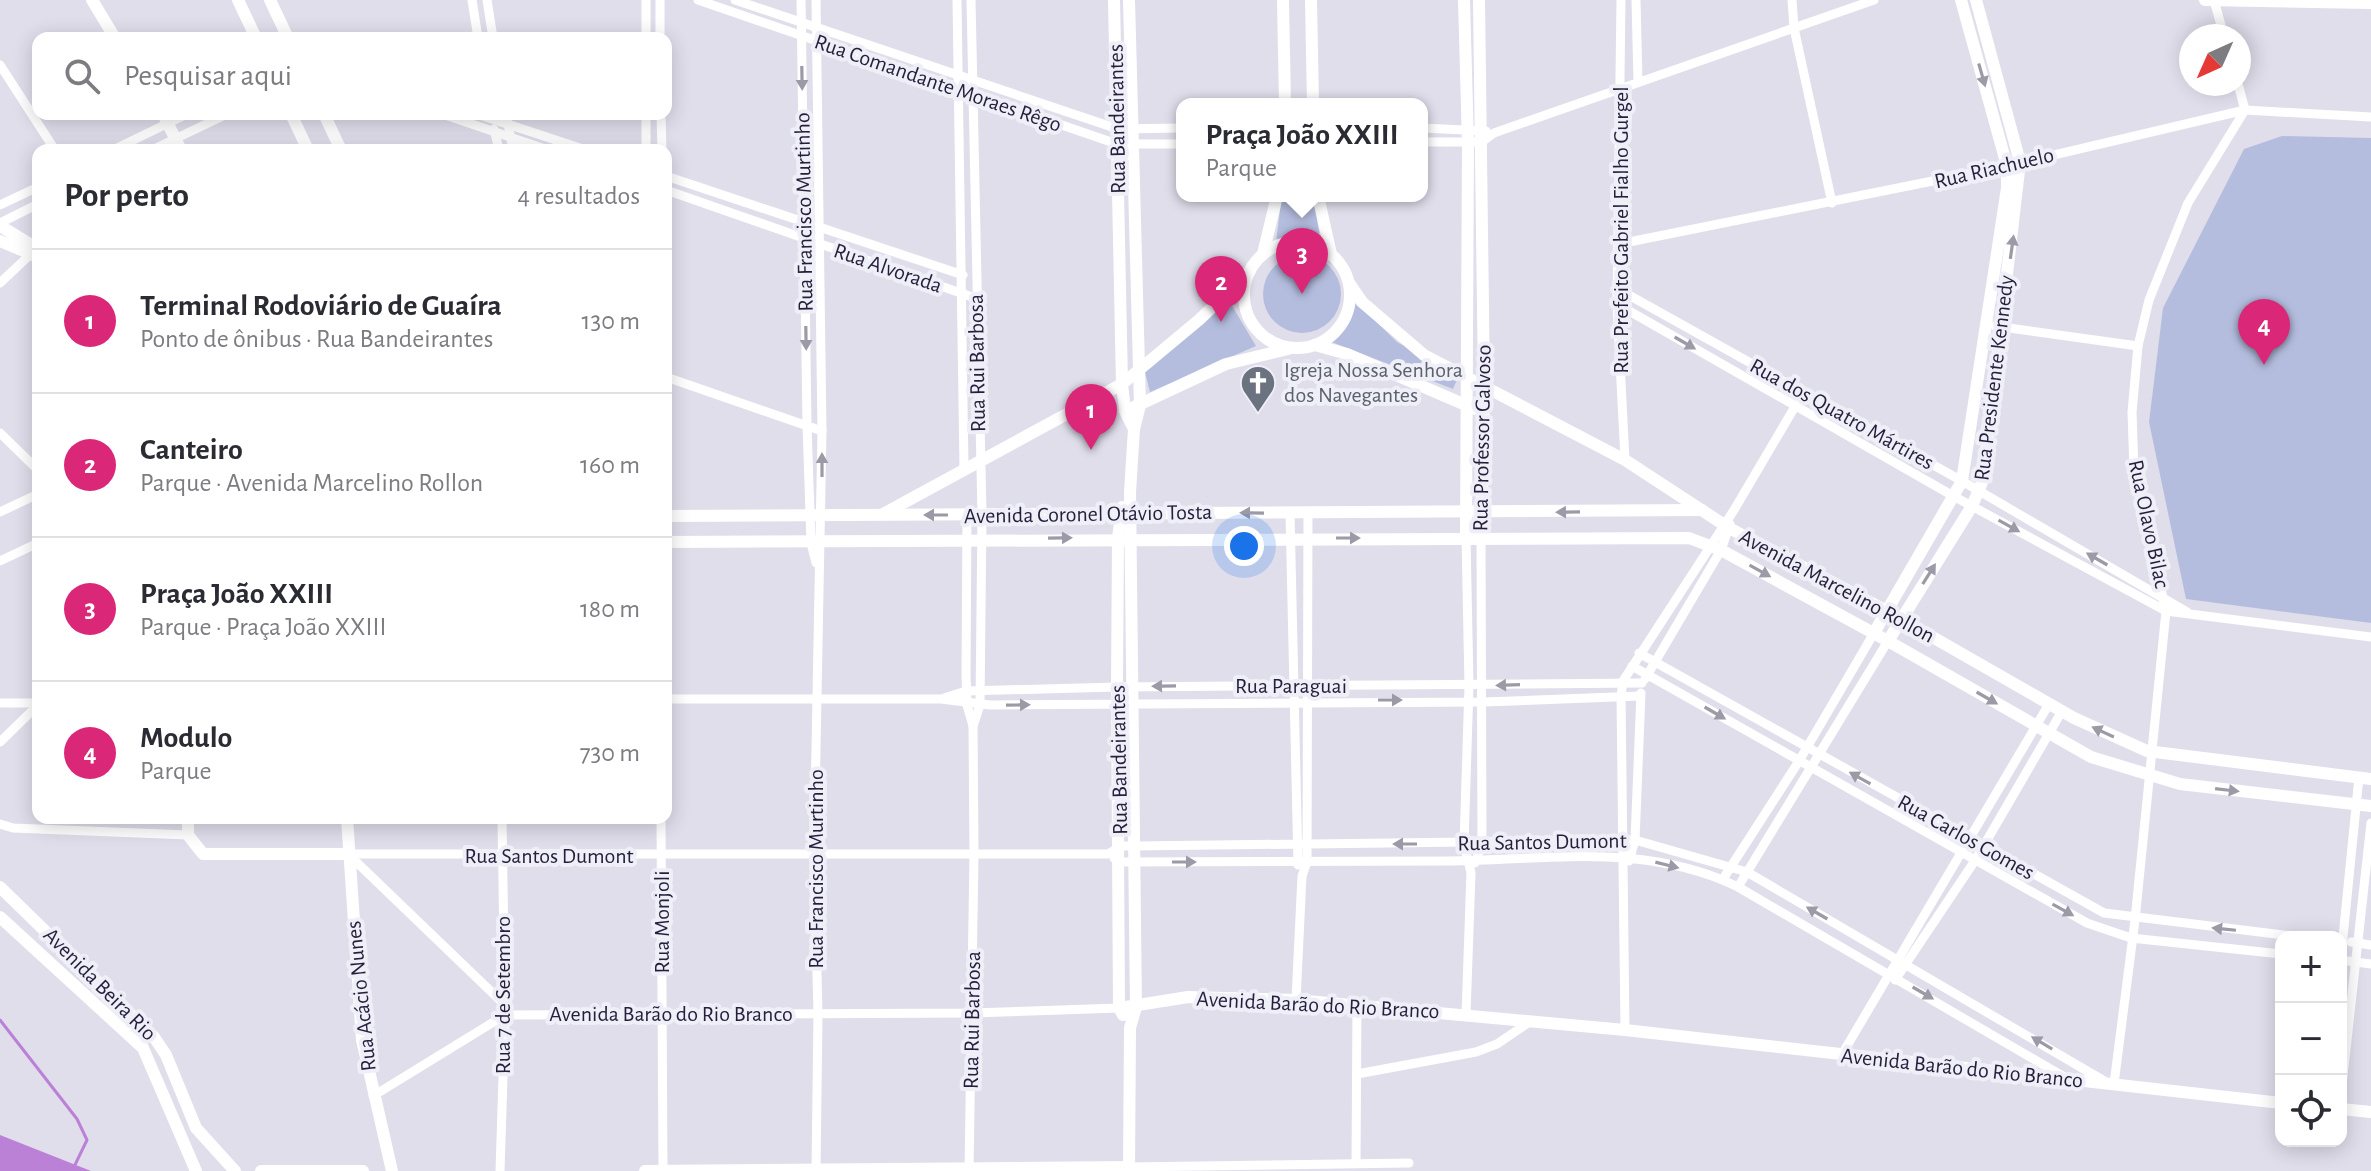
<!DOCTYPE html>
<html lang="pt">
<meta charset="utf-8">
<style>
:root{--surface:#fff;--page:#f2f2f3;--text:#2b2b33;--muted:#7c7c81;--line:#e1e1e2;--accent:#db2777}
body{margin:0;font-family:"Alegreya Sans",sans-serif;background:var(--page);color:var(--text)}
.controls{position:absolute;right:24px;bottom:24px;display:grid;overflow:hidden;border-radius:16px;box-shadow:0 4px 20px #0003}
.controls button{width:72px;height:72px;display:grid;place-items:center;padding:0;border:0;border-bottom:2px solid var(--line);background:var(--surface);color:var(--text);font:40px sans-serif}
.compass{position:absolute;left:2179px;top:24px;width:72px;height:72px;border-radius:50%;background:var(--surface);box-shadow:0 4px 20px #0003;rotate:225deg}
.you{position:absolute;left:1244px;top:546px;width:28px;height:28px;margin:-20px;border:6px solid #fff;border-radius:50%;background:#1a73e8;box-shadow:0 0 0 12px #1a73e833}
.badge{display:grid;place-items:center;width:52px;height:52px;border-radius:50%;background:var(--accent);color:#fff;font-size:26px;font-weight:700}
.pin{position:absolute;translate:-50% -66px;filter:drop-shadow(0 2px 4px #0008)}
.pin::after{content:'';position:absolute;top:42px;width:28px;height:24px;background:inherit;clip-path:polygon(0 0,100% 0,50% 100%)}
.popup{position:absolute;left:1176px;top:98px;width:252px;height:104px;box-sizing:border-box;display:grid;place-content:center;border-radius:16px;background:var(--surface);filter:drop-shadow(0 2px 6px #0005);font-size:26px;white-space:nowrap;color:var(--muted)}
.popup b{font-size:30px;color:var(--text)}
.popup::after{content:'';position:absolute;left:50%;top:100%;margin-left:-16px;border:16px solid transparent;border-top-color:var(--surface)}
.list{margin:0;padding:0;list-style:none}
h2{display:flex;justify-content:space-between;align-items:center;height:104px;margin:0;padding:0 32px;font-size:34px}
h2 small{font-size:26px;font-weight:400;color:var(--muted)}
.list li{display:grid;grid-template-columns:52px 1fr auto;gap:24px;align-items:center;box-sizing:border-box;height:144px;padding:0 32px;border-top:2px solid var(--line)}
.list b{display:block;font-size:30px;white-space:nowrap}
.list p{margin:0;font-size:26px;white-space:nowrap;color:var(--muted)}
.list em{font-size:26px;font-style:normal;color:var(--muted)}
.icon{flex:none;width:44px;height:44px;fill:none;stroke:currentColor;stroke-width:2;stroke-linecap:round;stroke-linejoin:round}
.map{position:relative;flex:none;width:2371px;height:1171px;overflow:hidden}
.search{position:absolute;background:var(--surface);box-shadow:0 4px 20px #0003;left:32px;top:32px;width:640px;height:88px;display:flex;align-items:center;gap:20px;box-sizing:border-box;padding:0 28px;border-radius:16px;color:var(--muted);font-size:30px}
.panel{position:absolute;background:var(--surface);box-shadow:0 4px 20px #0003;left:32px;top:144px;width:640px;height:680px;border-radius:16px}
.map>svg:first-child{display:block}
.green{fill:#b5bddf}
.water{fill:#bb81d6}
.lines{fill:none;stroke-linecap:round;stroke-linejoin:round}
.stream{stroke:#bb81d6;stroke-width:3}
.street{stroke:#fff;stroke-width:9}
.secondary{stroke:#fff;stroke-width:12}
.oneway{fill:#9d9aa7}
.labels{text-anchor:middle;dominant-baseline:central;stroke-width:8;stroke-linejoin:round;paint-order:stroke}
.street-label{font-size:22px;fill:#261e3c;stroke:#efeff8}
.worship-label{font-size:22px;fill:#5b616d;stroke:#efeff8;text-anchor:start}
</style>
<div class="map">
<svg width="2371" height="1171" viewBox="0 0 2371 1171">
<rect width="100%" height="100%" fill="#e0deeb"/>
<g class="green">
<path d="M2282 136 2371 138V623L2186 599 2149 422 2163 308 2244 149Z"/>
<path d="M1282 196H1314L1320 240 1276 241Z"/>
<circle cx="1302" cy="294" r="39"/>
<path d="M1228 299 1256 346 1150 392 1144 368Z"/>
<path d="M1353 299 1397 342 1459 375 1453 389 1329 341 1344 322Z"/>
</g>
<path class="water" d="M0 1135 91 1171H0Z"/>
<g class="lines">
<path class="stream" d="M0 1020 77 1119 87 1140 72 1171"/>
<g class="street">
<path d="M472 0 478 38"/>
<path d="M487 0 493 38"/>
<path d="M660 0V38"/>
<path d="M698 0 1117 144H1182"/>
<path d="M735 0 1118 129 1182 128"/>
<path d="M801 0 807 425 811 543 816 563"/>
<path d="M957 0 964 469"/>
<path d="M971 0 982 515 980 705 973 726"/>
<path d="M1621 0 1617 304 1625 460"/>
<path d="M1636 0 1638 82"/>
<path d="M1792 0 1794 28 1832 203"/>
<path d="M2214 0 2224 36"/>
<path d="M646 38V0"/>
<path d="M0 65 55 150"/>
<path d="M442 114 548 150"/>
<path d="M477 114 586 150"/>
<path d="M506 114 513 150"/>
<path d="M661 114 662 150"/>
<path d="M1422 128 1486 131"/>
<path d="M494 129 499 150"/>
<path d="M1422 142H1482L1494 133 1874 0"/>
<path d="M113 150 187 114"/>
<path d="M152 150 227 114"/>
<path d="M646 150V114"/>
<path d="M666 176 963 275"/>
<path d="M666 190 975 298"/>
<path d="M0 205 38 187"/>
<path d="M0 223 38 204"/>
<path d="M1619 244 2007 166 2245 110 2371 117"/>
<path d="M0 283 35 250"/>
<path d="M1618 289 1962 481 2187 612"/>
<path d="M1617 304 1955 497 2166 611 2371 637"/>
<path d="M1995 326 2138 346"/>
<path d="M666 377 822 431"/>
<path d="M0 433 38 470"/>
<path d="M0 512 38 494"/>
<path d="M1290 514 1298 865"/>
<path d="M967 515 966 675 967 705 973 726 974 854 969 1171"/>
<path d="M0 561 38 543"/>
<path d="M1639 653 2104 913 2301 937"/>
<path d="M1632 666 2087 923 2131 938 2281 954"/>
<path d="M1645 679 1721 550 1730 524"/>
<path d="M944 698 966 691 1117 687 1642 683"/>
<path d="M666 699H941L990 705 1484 702 1640 696"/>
<path d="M0 703H38"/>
<path d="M0 742 38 705"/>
<path d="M661 818 663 1170"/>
<path d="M0 824 13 828 188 835"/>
<path d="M348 854H1108L1121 846H1135L1635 840 1747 872 2106 1082"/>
<path d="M348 854 505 1005"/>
<path d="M1114 858 1121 862C1230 861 1340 861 1450 861 1548 860 1646 842 1738 887L2066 1078"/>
<path d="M1629 861 1635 840 1641 693"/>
<path d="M1475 863 1482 844 1481 538"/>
<path d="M1723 879 1799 761 1874 633"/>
<path d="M1738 887 1888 641"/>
<path d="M2351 942 2371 945"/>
<path d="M2341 957 2359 777"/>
<path d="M2348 961 2371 964"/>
<path d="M1895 980 1976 859 2062 711"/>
<path d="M1296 1000 1302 876 1307 862 1308 515"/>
<path d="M1466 1014 1471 873 1464 844 1469 686 1466 537"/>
<path d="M1625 1030 1621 696 1623 681 1734 510 1803 393"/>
<path d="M1841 1056 2049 704"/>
<path d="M1357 1074 1476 1052 1497 1044 1528 1023"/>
<path d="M2114 1084 2135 920 2166 611 2134 471 2132 412 2138 346 2149 300 2188 203 2245 110 2238 84"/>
<path d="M2341 1094 2371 823"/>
<path d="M373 1096 505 1015 972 1013 1119 1008"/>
<path d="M1356 1163 1357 1005"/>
<path d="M1130 1167 1409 1163"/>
<path d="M500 1171 505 1015 502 818"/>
<path d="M816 1171 818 1014 814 856 822 431 816 0"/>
</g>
<g class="secondary">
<path d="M92 0 115 38"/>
<path d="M238 0 256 38"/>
<path d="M270 0 288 38"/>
<path d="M1114 0 1122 384 1125 411 1134 429"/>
<path d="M1129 0 1140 405 1134 429 1130 492 1136 1007 1130 1028 1129 1171"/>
<path d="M1283 0 1285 104"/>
<path d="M1311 0 1313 104"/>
<path d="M1464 0 1468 143 1466 537"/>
<path d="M1479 0 1484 385 1481 538"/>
<path d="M2205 0 2371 3"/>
<path d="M163 114 181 150"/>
<path d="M291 114 308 150"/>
<path d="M324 114 341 150"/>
<path d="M1318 196 1331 254"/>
<path d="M0 226 38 249"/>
<path d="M0 241 38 257"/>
<circle cx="1297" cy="295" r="53"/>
<path d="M1263 254 1277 196"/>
<path d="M1349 283 1362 302 1424 355 1625 460 1729 528 1887 611 2074 718 2147 751 2371 779"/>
<path d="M1315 345 1347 354 1475 409"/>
<path d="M1134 407 1226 364 1288 349"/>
<path d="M1122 507 1118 538 1117 687 1119 1008 1123 1015"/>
<path d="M883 514 1122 384 1200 319 1250 271"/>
<path d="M666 516 1702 510"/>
<path d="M666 542 1689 538 1721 550 1888 641 2091 757 2180 784 2371 806"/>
<path d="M1874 633 1962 481 2007 188V166L1961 0"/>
<path d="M1888 641 1972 506 1983 480 2020 162 1976 0"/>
<path d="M188 818V835L203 854H348"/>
<path d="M347 818 362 1040 392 1171"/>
<path d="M0 887 154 1037 166 1055 196 1128 235 1171"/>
<path d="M0 917 143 1048 196 1171"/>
<path d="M1119 1008 1188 997 1296 1000 1625 1030 2281 1103"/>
<path d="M2341 1109 2371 1112"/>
<path d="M261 1171H363"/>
<path d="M645 1171 1130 1167"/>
</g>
</g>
<defs><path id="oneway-solid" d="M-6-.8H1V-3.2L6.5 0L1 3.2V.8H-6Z" transform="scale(2)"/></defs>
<g class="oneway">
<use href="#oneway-solid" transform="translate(1982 75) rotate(74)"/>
<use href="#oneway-solid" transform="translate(802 78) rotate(89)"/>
<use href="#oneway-solid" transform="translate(2012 247) rotate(-82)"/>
<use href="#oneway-solid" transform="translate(806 338) rotate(89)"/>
<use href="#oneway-solid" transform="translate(1685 343) rotate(30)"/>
<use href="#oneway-solid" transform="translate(822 465) rotate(-90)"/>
<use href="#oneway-solid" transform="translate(1568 512) rotate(179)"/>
<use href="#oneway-solid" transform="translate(1252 513) rotate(-179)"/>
<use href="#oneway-solid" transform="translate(936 515) rotate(180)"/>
<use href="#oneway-solid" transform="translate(2009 526) rotate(29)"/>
<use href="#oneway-solid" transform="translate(1060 538) rotate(-1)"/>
<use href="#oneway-solid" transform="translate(1348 538)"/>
<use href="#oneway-solid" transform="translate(2097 559) rotate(-150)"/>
<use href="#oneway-solid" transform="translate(1760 571) rotate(29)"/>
<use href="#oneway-solid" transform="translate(1929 574) rotate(-58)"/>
<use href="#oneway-solid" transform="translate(1508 685) rotate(178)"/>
<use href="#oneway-solid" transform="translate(1164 686) rotate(179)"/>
<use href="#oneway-solid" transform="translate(1987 698) rotate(30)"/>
<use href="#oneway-solid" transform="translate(1390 700)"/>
<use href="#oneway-solid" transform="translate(1018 705) rotate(-1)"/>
<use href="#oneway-solid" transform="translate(1715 713) rotate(30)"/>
<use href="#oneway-solid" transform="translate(2103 732) rotate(-155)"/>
<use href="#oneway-solid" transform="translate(1860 778) rotate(-151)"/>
<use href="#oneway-solid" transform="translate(2227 790) rotate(7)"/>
<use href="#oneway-solid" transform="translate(1405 844) rotate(180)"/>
<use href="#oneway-solid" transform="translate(1184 862)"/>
<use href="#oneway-solid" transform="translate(1667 865) rotate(14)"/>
<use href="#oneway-solid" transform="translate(2063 910) rotate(29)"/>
<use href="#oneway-solid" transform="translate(1817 913) rotate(-150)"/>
<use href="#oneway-solid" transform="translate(2224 929) rotate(-174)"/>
<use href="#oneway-solid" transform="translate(1923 993) rotate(30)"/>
<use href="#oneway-solid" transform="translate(2042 1043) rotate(-149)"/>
</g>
<defs>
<symbol id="church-pin" viewBox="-11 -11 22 30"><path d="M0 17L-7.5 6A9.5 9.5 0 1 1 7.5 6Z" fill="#6b7280" stroke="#efeff8"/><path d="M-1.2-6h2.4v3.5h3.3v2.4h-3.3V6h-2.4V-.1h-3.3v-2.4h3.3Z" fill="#fff"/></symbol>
</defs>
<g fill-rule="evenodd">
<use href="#church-pin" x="1238" y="363" width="40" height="54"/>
</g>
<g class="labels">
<g class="street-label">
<text transform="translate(938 83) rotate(19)">Rua Comandante Moraes Rêgo</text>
<text transform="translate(1117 119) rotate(-91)">Rua Bandeirantes</text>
<text transform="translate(1994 168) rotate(-13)">Rua Riachuelo</text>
<text transform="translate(804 212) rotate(-91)">Rua Francisco Murtinho</text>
<text transform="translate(1621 230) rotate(-90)">Rua Prefeito Gabriel Fialho Gurgel</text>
<text transform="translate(888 268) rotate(19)">Rua Alvorada</text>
<text transform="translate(977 363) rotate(-91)">Rua Rui Barbosa</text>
<text transform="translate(1994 378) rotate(-83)">Rua Presidente Kennedy</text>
<text transform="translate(1842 414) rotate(29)">Rua dos Quatro Mártires</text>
<text transform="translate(1482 438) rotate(-89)">Rua Professor Galvoso</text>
<text transform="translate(1088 514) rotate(-1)">Avenida Coronel Otávio Tosta</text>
<text transform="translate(2149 524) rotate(78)">Rua Olavo Bilac</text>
<text transform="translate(1837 586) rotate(28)">Avenida Marcelino Rollon</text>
<text x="1291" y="686">Rua Paraguai</text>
<text transform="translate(1119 760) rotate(-91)">Rua Bandeirantes</text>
<text transform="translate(1966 837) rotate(29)">Rua Carlos Gomes</text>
<text transform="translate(1542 842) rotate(-1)">Rua Santos Dumont</text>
<text x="549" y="856">Rua Santos Dumont</text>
<text transform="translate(816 869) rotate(-90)">Rua Francisco Murtinho</text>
<text transform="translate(662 922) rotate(-90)">Rua Monjoli</text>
<text transform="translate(100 984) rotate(45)">Avenida Beira Rio</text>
<text transform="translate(503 995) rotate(-90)">Rua 7 de Setembro</text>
<text transform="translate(361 996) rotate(-96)">Rua Acácio Nunes</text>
<text transform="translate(1318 1005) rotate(3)">Avenida Barão do Rio Branco</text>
<text x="671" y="1014">Avenida Barão do Rio Branco</text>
<text transform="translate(972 1020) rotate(-89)">Rua Rui Barbosa</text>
<text transform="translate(1962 1068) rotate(6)">Avenida Barão do Rio Branco</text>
</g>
<g class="worship-label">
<text x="1284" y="370">Igreja Nossa Senhora<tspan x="1284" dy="25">dos Navegantes</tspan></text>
</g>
</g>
</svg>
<div class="controls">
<button>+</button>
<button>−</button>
<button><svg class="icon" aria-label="locate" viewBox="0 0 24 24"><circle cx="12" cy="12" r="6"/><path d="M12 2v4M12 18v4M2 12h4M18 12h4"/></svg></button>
</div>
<svg class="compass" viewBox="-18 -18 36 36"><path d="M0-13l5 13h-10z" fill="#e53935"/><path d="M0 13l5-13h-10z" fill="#7c7c81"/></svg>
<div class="you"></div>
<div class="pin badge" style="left:1091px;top:450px">1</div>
<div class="pin badge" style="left:1221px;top:322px">2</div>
<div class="pin badge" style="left:1302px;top:294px">3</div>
<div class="popup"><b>Praça João XXIII</b>Parque</div>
<div class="pin badge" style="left:2264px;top:365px">4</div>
<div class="search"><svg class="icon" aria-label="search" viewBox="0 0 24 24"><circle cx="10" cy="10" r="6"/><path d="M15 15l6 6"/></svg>Pesquisar aqui</div>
<section class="panel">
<h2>Por perto<small>4 resultados</small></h2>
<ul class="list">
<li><span class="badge">1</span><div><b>Terminal Rodoviário de Guaíra</b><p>Ponto de ônibus · Rua Bandeirantes</p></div><em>130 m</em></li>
<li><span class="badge">2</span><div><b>Canteiro</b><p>Parque · Avenida Marcelino Rollon</p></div><em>160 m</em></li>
<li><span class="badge">3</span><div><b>Praça João XXIII</b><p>Parque · Praça João XXIII</p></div><em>180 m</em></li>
<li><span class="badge">4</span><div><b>Modulo</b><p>Parque</p></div><em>730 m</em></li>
</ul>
</section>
</div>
